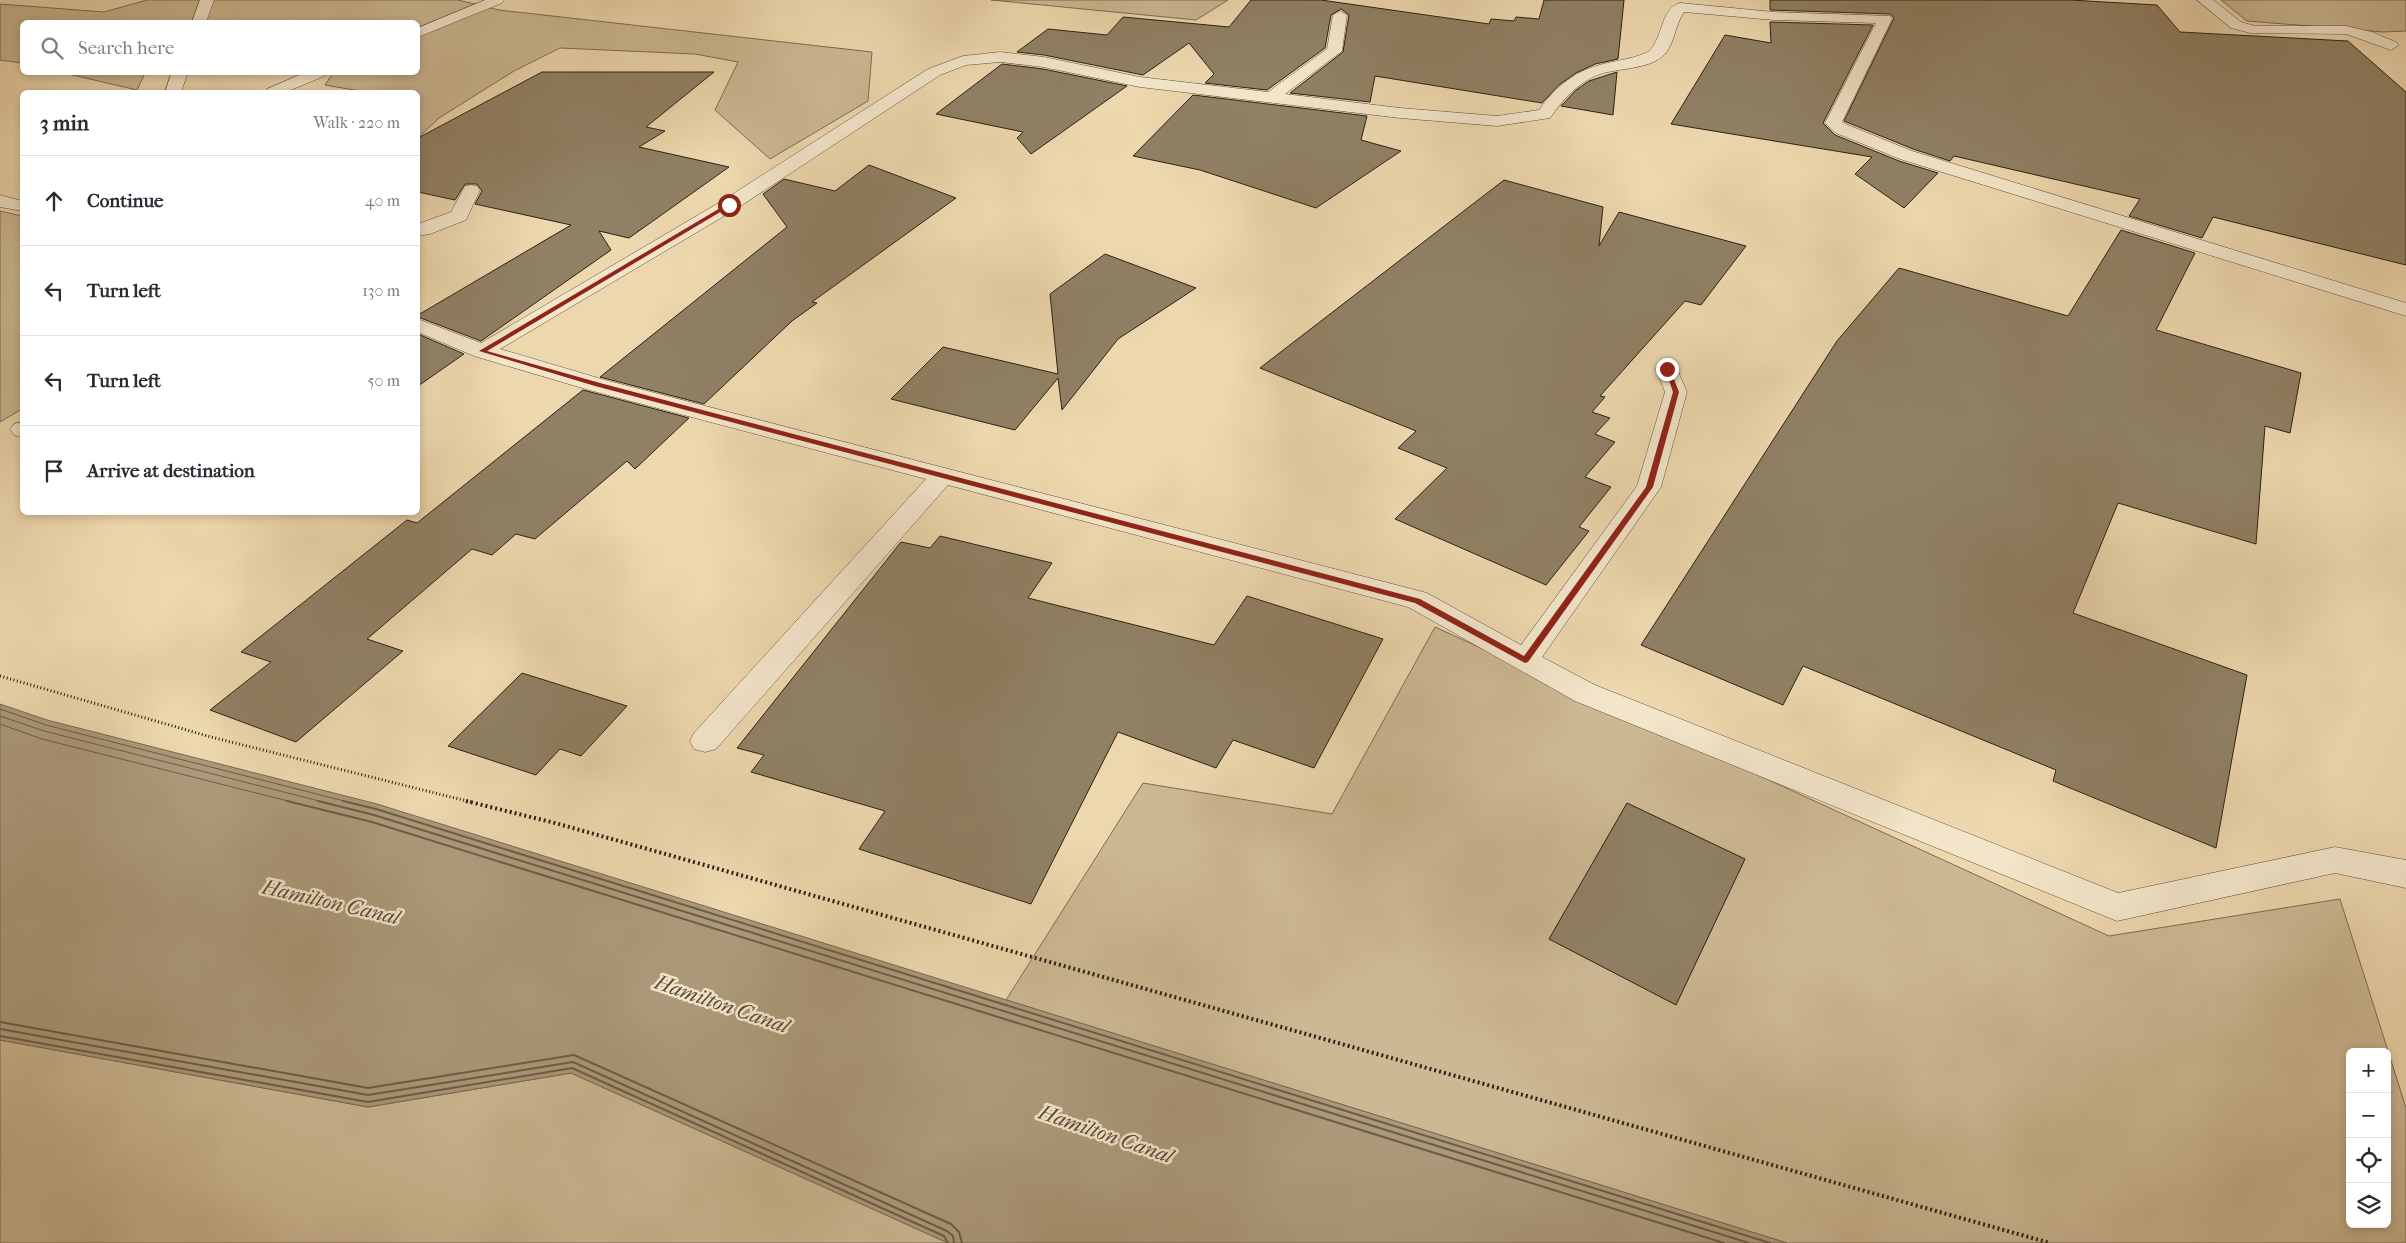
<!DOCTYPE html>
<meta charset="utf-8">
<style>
:root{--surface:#fff;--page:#f2f2f3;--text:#2b2b33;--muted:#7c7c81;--line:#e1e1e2}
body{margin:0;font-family:"IM FELL French Canon",serif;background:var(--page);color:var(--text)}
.controls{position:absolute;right:15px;bottom:15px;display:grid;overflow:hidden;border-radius:8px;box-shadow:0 2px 8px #0003}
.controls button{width:45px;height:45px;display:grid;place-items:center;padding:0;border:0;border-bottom:1px solid var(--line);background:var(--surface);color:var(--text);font:25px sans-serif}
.stop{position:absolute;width:15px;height:15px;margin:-11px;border:4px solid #8f2418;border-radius:50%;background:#fff}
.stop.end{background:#8f2418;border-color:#fff;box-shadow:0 1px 5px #0008}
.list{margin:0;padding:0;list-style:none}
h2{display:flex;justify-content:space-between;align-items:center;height:65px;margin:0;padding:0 20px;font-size:21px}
h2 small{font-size:16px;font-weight:400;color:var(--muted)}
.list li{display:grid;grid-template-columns:32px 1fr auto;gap:15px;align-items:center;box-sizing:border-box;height:90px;padding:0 20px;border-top:1px solid var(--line)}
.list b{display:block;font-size:19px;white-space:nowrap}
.list em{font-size:16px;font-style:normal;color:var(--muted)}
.icon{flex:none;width:28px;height:28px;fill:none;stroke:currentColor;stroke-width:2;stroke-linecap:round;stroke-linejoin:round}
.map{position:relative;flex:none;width:2406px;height:1243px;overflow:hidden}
.search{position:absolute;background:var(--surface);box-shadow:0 2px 8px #0003;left:20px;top:20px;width:400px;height:55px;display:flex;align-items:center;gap:12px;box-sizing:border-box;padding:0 18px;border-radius:8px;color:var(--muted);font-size:19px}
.panel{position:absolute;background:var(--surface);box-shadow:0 2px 8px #0003;left:20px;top:90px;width:400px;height:425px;border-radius:8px}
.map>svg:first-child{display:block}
.green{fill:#ccb893;stroke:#7c6c54;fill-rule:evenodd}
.water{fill:#ab9979;stroke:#786951}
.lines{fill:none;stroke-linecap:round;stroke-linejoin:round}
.shore-far1{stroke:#6c5d46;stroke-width:1}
.shore{stroke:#6c5d46;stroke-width:2}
.building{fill:#908064;stroke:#2c2114}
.minor-casing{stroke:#5c4e3a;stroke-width:1}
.path-far1{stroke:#2c2114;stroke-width:3;stroke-dasharray:1 2.5;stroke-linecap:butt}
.path{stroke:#2c2114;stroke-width:4;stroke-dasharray:2 3;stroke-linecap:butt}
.minor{fill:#f3e5ca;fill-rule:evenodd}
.route{fill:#8f2418}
.labels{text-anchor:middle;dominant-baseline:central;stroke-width:5;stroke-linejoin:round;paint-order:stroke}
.near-water-label{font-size:21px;font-style:italic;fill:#584b37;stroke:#f3e5ca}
</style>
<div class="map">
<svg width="2406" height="1243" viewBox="0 0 2406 1243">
<rect width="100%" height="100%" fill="#edd7ad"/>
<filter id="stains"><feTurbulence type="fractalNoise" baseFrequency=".004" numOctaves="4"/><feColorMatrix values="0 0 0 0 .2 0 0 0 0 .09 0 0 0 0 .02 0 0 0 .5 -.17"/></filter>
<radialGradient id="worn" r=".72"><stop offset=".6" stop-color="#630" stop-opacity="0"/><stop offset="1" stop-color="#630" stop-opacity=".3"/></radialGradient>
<g class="green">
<path d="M147 0H458L499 10 872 52 868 101 770 159 715 110 738 62 695 54 560 48 514 71 439 118 418 138V92H366L325 85 333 73 418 72V22H22V63L0 60V4L104 12Z"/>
<path d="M991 0H1228L1196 20Z"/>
<path d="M2221 0H2406V31L2383 32 2247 21Z"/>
<path d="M64 73 145 72V73L137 90Z"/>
<path d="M0 211 22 216V409L0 422Z"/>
<path d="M1435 627 2109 936 2340 899 2406 1108V1243H1787L1006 1000 1143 783 1332 814ZM2350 1052H2387V1224H2350Z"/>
<path d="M0 1040 368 1107 571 1073 948 1243H0Z"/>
</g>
<path class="water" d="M0 704 47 720 377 804 1787 1243H948L571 1073 368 1107 0 1040Z"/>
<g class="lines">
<g class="shore-far1">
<path d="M0 709 46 725 348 802"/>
<path d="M0 716 44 731 323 802"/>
<path d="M0 724 42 739 292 802"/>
</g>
<g class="shore">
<path d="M287 801 372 822 1724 1243"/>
<path d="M318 801 374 815 1749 1243"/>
<path d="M343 801 376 809 1770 1243"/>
<path d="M0 1022 368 1088 574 1055 951 1224 959 1232 962 1243"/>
<path d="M0 1029 368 1095 573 1062 947 1231 953 1236 954 1243"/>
<path d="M0 1036 368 1102 572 1068 944 1236 948 1243"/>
</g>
</g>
<g class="building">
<path d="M1251 0H1321L1489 24 1491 19 1514 21 1516 17 1539 19 1544 0H1624L1618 59 1595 64 1576 73 1559 85 1542 103 1375 76 1370 102 1290 93 1343 52 1349 15 1341 9 1331 15 1325 48 1267 90 1205 83 1214 74 1189 43 1143 75 1044 55 1017 52 1048 29 1107 35 1123 17 1229 27Z"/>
<path d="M1770 0H2070L2157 5 2180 32 2348 41 2406 92V265L2213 217 2202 238 2129 216 2140 199 1954 156 1950 161 1913 149 1849 123 1844 121 1894 18 1890 14 1770 10Z"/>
<path d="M1770 22 1873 25 1823 123 1835 135 1899 161 1938 173 1904 208 1855 174 1872 157 1671 124 1725 35 1771 43Z"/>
<path d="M1002 64 1043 69 1127 86 1031 154 1017 138 1023 132 936 114Z"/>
<path d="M542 72H714L646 127 665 131 639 147 729 167 629 238 599 231 611 250 481 341 418 317V315L571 225 475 204 482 191 477 184H465L455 200 418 192V138Z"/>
<path d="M1617 72 1613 115 1561 106 1576 90 1589 81Z"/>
<path d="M1193 95 1367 116 1361 140 1401 151 1316 208 1200 170 1133 156Z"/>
<path d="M869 165 956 198 812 302 817 303 792 321 704 404 600 377 787 227 763 194 784 179 835 191Z"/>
<path d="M1504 180 1603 207 1599 246 1619 212 1746 246 1701 305 1685 301 1600 396 1605 397 1592 412 1610 418 1595 434 1615 442 1585 477 1611 487 1579 527 1589 531 1546 585 1395 519 1447 468 1398 448 1416 431 1260 368Z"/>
<path d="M2121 230 2195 253 2156 330 2301 373 2290 433 2265 426 2256 544 2118 503 2073 613 2247 675 2216 848 2053 781 2056 770 1803 666 1783 705 1641 645 1837 341 1899 268 2068 316Z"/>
<path d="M1105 254 1196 288 1118 339 1062 410 1058 378 1015 430 891 399 943 347 1058 374 1050 294Z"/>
<path d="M418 334 464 354 418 386Z"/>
<path d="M583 390 689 418 635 469 627 461 535 539 516 534 492 555 472 549 367 639 403 651 296 742 210 710 271 662 241 652 407 520 417 523Z"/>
<path d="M940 536 1052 563 1028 598 1214 645 1247 596 1383 639 1314 768 1233 740 1216 768 1118 732 1031 904 859 849 885 811 751 772 764 755 737 748 901 542 930 548Z"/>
<path d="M522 673 627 706 581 756 560 749 536 775 448 746Z"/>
<path d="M1627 803 1745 859 1676 1005 1549 939Z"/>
</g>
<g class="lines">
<defs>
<g id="minor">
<path d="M200 0H214L206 22H192Z"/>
<path d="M485 0H504L502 3 418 37V28Z"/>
<path d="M2197 0H2213L2241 22 2255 26H2346L2372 32 2396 42 2399 45 2391 50 2346 34 2250 33 2231 28Z"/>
<path d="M1680 3 1774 12 1890 16 1892 19 1842 122 1848 125 1912 151 2406 303V316L1900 159 1836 133 1825 123 1876 23 1774 20 1684 12C1675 25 1675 42 1665 54 1649 71 1616 67 1595 76 1575 85 1562 101 1550 118L1497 126 1400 118 1140 87 1043 67 1000 62 966 65 940 75 736 209 500 349 605 380 1427 593 1521 645 1637 486 1665 392 1656 369 1659 364 1667 362 1675 364 1687 392 1661 487 1542 657 1595 685 2118 893 2335 847 2406 860V888L2335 873 2117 921 1575 701 1408 607 948 485 716 749 705 752 694 749 690 741 694 733 926 479 589 390 474 356 418 332V319L481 343 722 201 928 69 963 56 1000 52 1044 57 1140 77 1268 92 1327 49 1333 15 1340 11 1347 15 1342 51 1285 94 1400 108 1497 116 1539 110C1557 85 1576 70 1607 63 1621 60 1635 58 1648 52 1663 40 1660 8 1680 3Z"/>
<path d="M172 72H188L181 92H165Z"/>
<path d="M306 72H329L327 75 286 92H265L267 89Z"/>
<path d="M471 185 477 186 480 190 466 220 430 234 418 236V224L451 212 465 186Z"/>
<path d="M0 195 22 201V211L0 207Z"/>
<path d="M22 422V437L14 435 10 429 14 424Z"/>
</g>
</defs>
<use href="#minor" class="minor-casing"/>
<path class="path-far1" d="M0 676 211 737 471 802"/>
<path class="path" d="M466 801 555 823 2050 1243"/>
<use href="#minor" class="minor"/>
</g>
<path class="route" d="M727 204 732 205 487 351 600 383 1420 599 1524 656 1646 487 1673 392 1665 368 1670 369 1679 392 1653 487 1528 662 1525 663 1415 603 595 386 479 351Z"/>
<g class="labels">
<g class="near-water-label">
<text transform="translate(331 902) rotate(13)">Hamilton Canal</text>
<text transform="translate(722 1004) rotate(19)">Hamilton Canal</text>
<text transform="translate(1106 1134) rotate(19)">Hamilton Canal</text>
</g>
</g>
<rect width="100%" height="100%" filter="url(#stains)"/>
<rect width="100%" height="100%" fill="url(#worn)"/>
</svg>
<div class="controls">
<button>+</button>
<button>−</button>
<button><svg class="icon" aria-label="locate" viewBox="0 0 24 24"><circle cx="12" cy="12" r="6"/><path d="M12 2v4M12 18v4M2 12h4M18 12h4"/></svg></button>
<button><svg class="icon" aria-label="layers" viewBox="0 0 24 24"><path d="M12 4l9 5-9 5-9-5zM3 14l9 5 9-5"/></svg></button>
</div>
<div class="stop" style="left:729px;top:205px"></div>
<div class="stop end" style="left:1667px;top:369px"></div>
<div class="search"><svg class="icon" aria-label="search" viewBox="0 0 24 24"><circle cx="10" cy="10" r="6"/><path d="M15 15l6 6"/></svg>Search here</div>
<section class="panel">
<h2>3 min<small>Walk · 220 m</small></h2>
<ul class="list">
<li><svg class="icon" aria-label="ahead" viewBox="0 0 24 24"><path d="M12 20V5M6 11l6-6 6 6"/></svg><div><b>Continue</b></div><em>40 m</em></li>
<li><svg class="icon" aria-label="left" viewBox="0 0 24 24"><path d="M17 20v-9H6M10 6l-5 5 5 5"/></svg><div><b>Turn left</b></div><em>130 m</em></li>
<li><svg class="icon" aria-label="left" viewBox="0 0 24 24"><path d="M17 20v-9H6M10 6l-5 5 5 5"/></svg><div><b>Turn left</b></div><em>50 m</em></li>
<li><svg class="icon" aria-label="arrive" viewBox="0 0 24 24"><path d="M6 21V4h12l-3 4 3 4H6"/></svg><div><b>Arrive at destination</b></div></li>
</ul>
</section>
</div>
